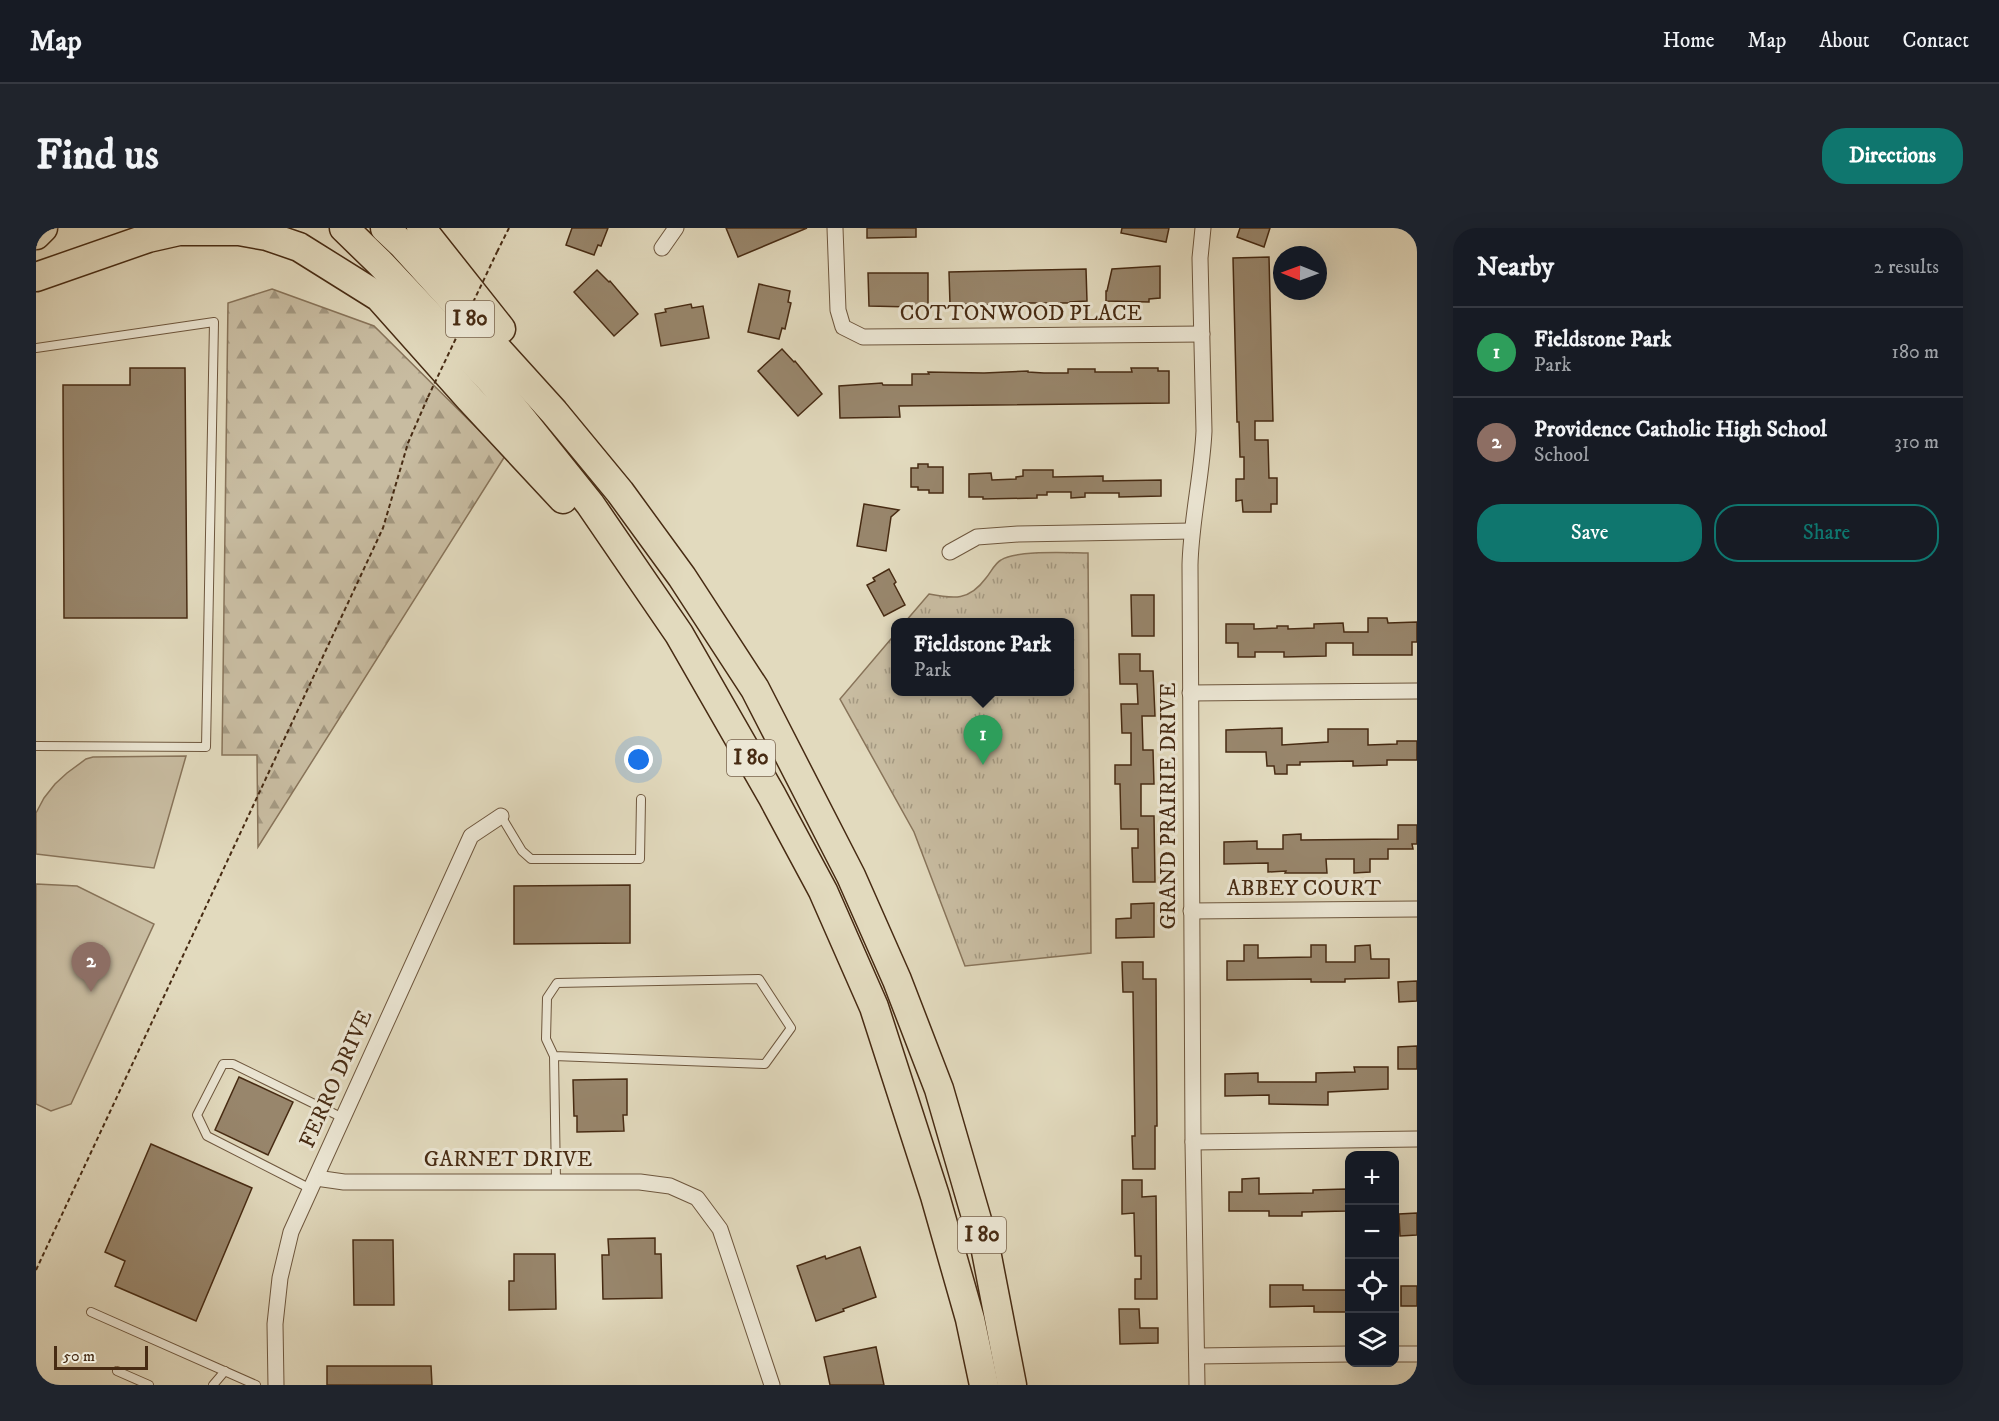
<!DOCTYPE html>
<meta charset="utf-8">
<style>
:root{--surface:#171b24;--page:#20242c;--text:#f1f3f6;--muted:#9ea1a6;--line:#363941;--accent:#0f766e}
body{margin:0;font-family:"IM FELL DW Pica",serif;background:var(--page);color:var(--text)}
.controls{position:absolute;right:18px;bottom:18px;display:grid;overflow:hidden;border-radius:12px;box-shadow:0 6px 24px #0002}
.controls button{width:54px;height:54px;display:grid;place-items:center;padding:0;border:0;border-bottom:2px solid var(--line);background:var(--surface);color:var(--text);font:30px sans-serif}
.compass{position:absolute;left:1237px;top:18px;width:54px;height:54px;border-radius:50%;background:var(--surface);box-shadow:0 6px 24px #0002;rotate:271deg}
.scale{position:absolute;left:18px;bottom:15px;width:94px;box-sizing:border-box;padding-left:6px;border:3px solid #472b13;border-top:0;font-size:16px;line-height:21px;white-space:nowrap;color:#472b13;-webkit-text-stroke:4px #ece7d5;paint-order:stroke}
.you{position:absolute;left:603px;top:532px;width:21px;height:21px;margin:-15px;border:4px solid #fff;border-radius:50%;background:#1a73e8;box-shadow:0 0 0 9px #1a73e833}
.badge{display:grid;place-items:center;width:39px;height:39px;border-radius:50%;background:var(--accent);color:#fff;font-size:20px;font-weight:700}
.pin{position:absolute;translate:-50% -50px;filter:drop-shadow(0 2px 3px #0008)}
.pin::after{content:'';position:absolute;top:32px;width:21px;height:18px;background:inherit;clip-path:polygon(0 0,100% 0,50% 100%)}
.popup{position:absolute;left:855px;top:390px;width:183px;height:78px;box-sizing:border-box;display:grid;place-content:center;border-radius:12px;background:var(--surface);filter:drop-shadow(0 2px 4px #0005);font-size:20px;white-space:nowrap;color:var(--muted)}
.popup b{font-size:22px;color:var(--text)}
.popup::after{content:'';position:absolute;left:50%;top:100%;margin-left:-12px;border:12px solid transparent;border-top-color:var(--surface)}
.list{margin:0;padding:0;list-style:none}
h2{display:flex;justify-content:space-between;align-items:center;height:78px;margin:0;padding:0 24px;font-size:26px}
h2 small{font-size:20px;font-weight:400;color:var(--muted)}
.list li{display:grid;grid-template-columns:39px 1fr auto;gap:18px;align-items:center;box-sizing:border-box;height:90px;padding:0 24px;border-top:2px solid var(--line)}
.list b{display:block;font-size:22px;white-space:nowrap}
.list p{margin:0;font-size:20px;white-space:nowrap;color:var(--muted)}
.list em{font-size:20px;font-style:normal;color:var(--muted)}
.actions{display:flex;gap:12px;padding:18px 24px}
.actions a{flex:1;padding:14px 0;border:2px solid var(--accent);border-radius:24px;text-align:center;font-size:21px;color:var(--accent)}
.actions .main{background:var(--accent);color:#fff}
.icon{flex:none;width:33px;height:33px;fill:none;stroke:currentColor;stroke-width:2;stroke-linecap:round;stroke-linejoin:round}
.map{position:relative;flex:none;width:1381px;height:1157px;overflow:hidden;border-radius:24px}
header{display:flex;align-items:center;gap:36px;box-sizing:border-box;height:84px;padding:0 30px;background:var(--surface);border-bottom:2px solid var(--line)}
header strong{font-size:28px}
nav{display:flex;gap:33px;margin-inline-start:auto;font-size:21px}
.intro{display:flex;align-items:center;justify-content:space-between;box-sizing:border-box;height:144px;padding:0 36px}
h1{margin:0;font-size:42px}
.button{padding:15px 27px;border-radius:24px;background:var(--accent);color:#fff;font-size:21px;font-weight:700}
main{display:flex;gap:36px;padding:0 36px}
aside{flex:1;background:var(--surface);border-radius:24px;box-shadow:0 6px 24px #0002}
.map>svg:first-child{display:block}
.grass{fill:#c8bca1;stroke:#88745a;stroke-width:1.5}
.forest{fill:url(#forest-firs);stroke:#88745a;stroke-width:1.5}
.park{fill:url(#park-tufts);stroke:#88745a;stroke-width:1.5}
.building{fill:#98866c;stroke:#472b13;stroke-width:1.5}
.lines{fill:none;stroke-linecap:round;stroke-linejoin:round}
.lane-casing{stroke:#6e573e;stroke-width:10}
.street-casing{stroke:#6e573e;stroke-width:17}
.highway-casing{stroke:#472b13;stroke-width:31}
.path{stroke:#472b13;stroke-width:2;stroke-dasharray:4.5 3;stroke-linecap:butt}
.lane{stroke:#ece7d5;stroke-width:8}
.street{stroke:#ece7d5;stroke-width:15}
.highway{stroke:#e2dabe;stroke-width:28}
.path-bridge{stroke:#472b13;stroke-width:2;stroke-dasharray:4.5 3;stroke-linecap:butt}
.labels{text-anchor:middle;dominant-baseline:central;stroke-width:6;stroke-linejoin:round;paint-order:stroke}
.shield{fill:#ece7d5;stroke:#78634d;stroke-width:1.5}
.shield-label{font-size:21px;font-weight:bold;fill:#472b13}
.street-label{font-size:22px;fill:#472b13;stroke:#ece7d5}
</style>
<header>
<strong>Map</strong>
<nav><a>Home</a><a>Map</a><a>About</a><a>Contact</a></nav>
</header>
<div class="intro"><h1>Find us</h1><a class="button">Directions</a></div>
<main>
<div class="map">
<svg width="1381" height="1157" viewBox="0 0 1381 1157">
<defs>
<pattern id="forest-firs" width="22" height="20" patternUnits="userSpaceOnUse" patternTransform="scale(1.5)"><rect width="22" height="20" fill="#c8bca1"/><path d="M5 1l3.5 6h-7zM16 11l3.5 6h-7z" fill="#a49982"/></pattern>
<pattern id="park-tufts" width="24" height="20" patternUnits="userSpaceOnUse" patternTransform="scale(1.5)"><rect width="24" height="20" fill="#c8bca1"/><path d="M3 7l-1-3M5 7V3M7 7l1-3M15 17l-1-3M17 17v-4M19 17l1-3" fill="none" stroke="#a49982"/></pattern>
</defs>
<rect width="100%" height="100%" fill="#e2dabe"/>
<filter id="stains"><feTurbulence type="fractalNoise" baseFrequency=".00333" numOctaves="4"/><feColorMatrix values="0 0 0 0 .2 0 0 0 0 .09 0 0 0 0 .02 0 0 0 .5 -.17"/></filter>
<radialGradient id="worn" r=".72"><stop offset=".6" stop-color="#630" stop-opacity="0"/><stop offset="1" stop-color="#630" stop-opacity=".3"/></radialGradient>
<g class="grass">
<path d="M150 528 118 640 0 626V585L8 570 19 556 31 545 50 531 57 529Z"/>
<path d="M0 656 41 658 118 696 35 876 15 883 0 876Z"/>
</g>
<path class="forest" d="M236 61 338 98 469 228 222 619 221 527H186L192 75Z"/>
<path class="park" d="M1052 325 1055 725 929 738 878 604 804 471 860 405V464H1034V394H869L893 366C918 371 933 373 950 350 955 344 959 335 965 332 980 322 1032 325 1052 325Z"/>
<g class="building">
<path d="M536 0H572L565 18 562 17 558 27 530 17Z"/>
<path d="M690 0H771L702 29Z"/>
<path d="M831 0H880V9L831 10Z"/>
<path d="M1086 0H1133L1130 14 1085 5Z"/>
<path d="M1204 0H1234L1228 19 1201 9Z"/>
<path d="M1233 29 1237 193H1219V212H1232L1233 250H1241V276H1235V284H1207L1206 272 1200 273V251H1208V229H1204L1203 194H1201L1197 30Z"/>
<path d="M1124 38V70L1113 71V74L1070 73V63H1071L1076 41Z"/>
<path d="M1050 41 1051 73 1034 74V75H957V77L914 76 913 44Z"/>
<path d="M561 42 573 54 574 53 602 86 578 108 538 64Z"/>
<path d="M832 45H892V77H876V79L833 78Z"/>
<path d="M723 56 754 63 752 74 755 75 749 101 746 100 743 111 712 104Z"/>
<path d="M655 76 656 80 667 78 673 110 625 118 619 86 630 84 629 81Z"/>
<path d="M746 121 758 134 759 133 786 166 762 188 722 143Z"/>
<path d="M94 140H149L151 390H28L27 157H94Z"/>
<path d="M1095 140H1122V143H1133V175L863 178 864 189 804 190 803 158 846 155 847 157H876V146H893L892 144 948 145 992 143V144L1008 145H1032V141H1059V144H1096Z"/>
<path d="M882 236H892V239H907V265H893V262H882V259H875V240H882Z"/>
<path d="M987 242H1017V249L1067 248V253L1125 252V268L1083 269V265H1049V269L1035 270V264H1011V267H1001V270L947 271V269H933V246L955 245 956 252 980 251V249L987 248Z"/>
<path d="M828 276 863 282 855 289 850 323 821 318Z"/>
<path d="M853 341 860 354 858 356 869 377 848 388 831 357 839 353 837 350Z"/>
<path d="M1095 367H1118V408H1096Z"/>
<path d="M1332 390H1351L1352 395 1381 394V414H1376V427H1317V415H1290V428L1248 429V424H1219V429H1202V415H1190V396H1218V401L1241 400V398H1252V401L1278 400V396L1307 395 1308 404H1332Z"/>
<path d="M1083 426H1104V443H1117L1119 488H1106L1107 522H1117L1118 556H1105V588H1118L1119 654H1097L1096 620H1102V601H1085L1084 556H1079V537H1095V505H1086L1085 476H1102L1101 456H1084Z"/>
<path d="M1246 500V517L1292 514V501H1332V517L1361 516V513H1381V532H1351V537L1317 538V533L1264 534V537H1251V546H1239L1238 538H1231L1230 524H1190V502Z"/>
<path d="M1362 597H1381V616H1376L1377 621H1352V631H1334V644L1318 645V631H1290L1291 645H1249L1250 643 1232 644V635L1188 636V614L1221 613V621H1247V607L1265 606V612L1362 611Z"/>
<path d="M594 657V715L478 716V658Z"/>
<path d="M1118 675V709L1080 710V691L1095 690V676Z"/>
<path d="M1208 717H1222V730L1275 729V717H1290V734H1319V718L1334 717 1335 731H1353V750L1309 751V754H1275V751L1191 752V733H1208Z"/>
<path d="M1086 734H1107V751H1120L1121 898H1119V941H1097L1096 908H1099L1097 764H1087Z"/>
<path d="M1381 753V773L1363 774 1362 754Z"/>
<path d="M1381 818V841H1362V819Z"/>
<path d="M1318 839H1352V861L1292 864V877L1233 876V867L1189 868V846L1222 845V854H1280V845L1319 844Z"/>
<path d="M203 849 257 874 232 927 179 902Z"/>
<path d="M591 851V887H587L588 903 541 904V888H538L537 852Z"/>
<path d="M115 916 216 960 160 1093 79 1058 89 1033 69 1024Z"/>
<path d="M1223 950V966L1277 965V962L1310 961V983L1266 984V988H1233V983H1193V964H1206V951Z"/>
<path d="M1086 952H1106V969L1120 968 1121 1071H1099V1051H1105V1028H1099L1098 985 1086 986Z"/>
<path d="M1381 985V1007L1364 1008 1363 986Z"/>
<path d="M619 1010V1026H625L626 1070 567 1071 566 1027H573L572 1011Z"/>
<path d="M317 1012H357L358 1077H318Z"/>
<path d="M824 1019 840 1069 807 1081 808 1083 780 1093 761 1038 789 1028 790 1031Z"/>
<path d="M478 1026H519L520 1081 473 1082V1053H478Z"/>
<path d="M1234 1057H1267V1062H1311V1084H1278V1078L1234 1079Z"/>
<rect x="1365" y="1058" width="16" height="20"/>
<path d="M1083 1081H1103L1104 1100H1122V1115L1084 1116Z"/>
<path d="M840 1119 848 1157H794L788 1129Z"/>
<path d="M291 1138H395L396 1157H291Z"/>
</g>
<g class="lines">
<defs>
<g id="lane">
<path d="M0 120 178 94 170 519 0 518"/>
<path d="M465 588 486 623 495 631H604L605 571"/>
<path d="M518 828 510 811 511 770 521 755 723 751 755 800 729 836 518 828 520 953"/>
<path d="M275 961 171 908 161 887 187 836H197L307 890"/>
<path d="M55 1084 220 1157"/>
<path d="M81 1143 113 1157"/>
<path d="M177 1157 189 1143"/>
</g>
<g id="street">
<path d="M799 0 802 82 807 99 827 109 1166 106"/>
<path d="M626 20 640 0"/>
<path d="M914 324 941 309 982 306 1156 303"/>
<path d="M1154 465 1381 463"/>
<path d="M1155 683 1381 681"/>
<path d="M1157 914 1381 911"/>
<path d="M280 950 308 954H604L634 958 661 970 684 1001 736 1157"/>
<path d="M1358 1126H1381"/>
<path d="M1161 1128 1314 1126"/>
<path d="M240 1157 239 1096 244 1050 255 1004 435 608 465 588"/>
<path d="M1161 1157 1157 914 1154 337C1155 292 1166 248 1168 203L1164 30 1167 0"/>
</g>
<g id="highway">
<path d="M308 0 344 35 457 155 554 276 643 406 736 568 787 663 838 779 899 968 934 1091 948 1157"/>
<path d="M349 0 367 17 518 184 584 264 646 349 719 461 815 648 861 752 903 861 950 1023 976 1157"/>
<path d="M385 0 465 101"/>
<path d="M0 7 7 0"/>
<path d="M0 49 112 10 143 3H203L231 8 263 19 343 69 433 170 527 271"/>
</g>
</defs>
<use href="#lane" class="lane-casing"/>
<use href="#street" class="street-casing"/>
<use href="#highway" class="highway-casing"/>
<g class="path">
<path d="M461 24 473 0"/>
<path d="M0 1042 347 300 372 215 392 169"/>
</g>
<use href="#lane" class="lane"/>
<use href="#street" class="street"/>
<use href="#highway" class="highway"/>
<path class="path-bridge" d="M392 169 461 24"/>
</g>
<g class="labels">
<g class="shield">
<rect x="410" y="73" width="48" height="36" rx="4.5"/>
<rect x="691" y="512" width="48" height="36" rx="4.5"/>
<rect x="922" y="989" width="48" height="36" rx="4.5"/>
</g>
<g class="shield-label">
<text x="434" y="91">I 80</text>
<text x="715" y="530">I 80</text>
<text x="946" y="1007">I 80</text>
</g>
<g class="street-label">
<text x="985" y="85">COTTONWOOD PLACE</text>
<text transform="translate(1132 578) rotate(-90)">GRAND PRAIRIE DRIVE</text>
<text x="1268" y="660">ABBEY COURT</text>
<text transform="translate(300 851) rotate(-66)">FERRO DRIVE</text>
<text x="472" y="931">GARNET DRIVE</text>
</g>
</g>
<rect width="100%" height="100%" filter="url(#stains)"/>
<rect width="100%" height="100%" fill="url(#worn)"/>
</svg>
<div class="controls">
<button>+</button>
<button>−</button>
<button><svg class="icon" aria-label="locate" viewBox="0 0 24 24"><circle cx="12" cy="12" r="6"/><path d="M12 2v4M12 18v4M2 12h4M18 12h4"/></svg></button>
<button><svg class="icon" aria-label="layers" viewBox="0 0 24 24"><path d="M12 4l9 5-9 5-9-5zM3 14l9 5 9-5"/></svg></button>
</div>
<svg class="compass" viewBox="-18 -18 36 36"><path d="M0-13l5 13h-10z" fill="#e53935"/><path d="M0 13l5-13h-10z" fill="#9ea1a6"/></svg>
<div class="scale">50 m</div>
<div class="you"></div>
<div class="pin badge" style="left:947px;top:537px;background:#2e9e5b">1</div>
<div class="popup"><b>Fieldstone Park</b>Park</div>
<div class="pin badge" style="left:55px;top:764px;background:#8d6e63">2</div>
</div>
<aside>
<h2>Nearby<small>2 results</small></h2>
<ul class="list">
<li><span class="badge" style="background:#2e9e5b">1</span><div><b>Fieldstone Park</b><p>Park</p></div><em>180 m</em></li>
<li><span class="badge" style="background:#8d6e63">2</span><div><b>Providence Catholic High School</b><p>School</p></div><em>310 m</em></li>
</ul>
<div class="actions"><a class="main">Save</a><a>Share</a></div>
</aside>
</main>
